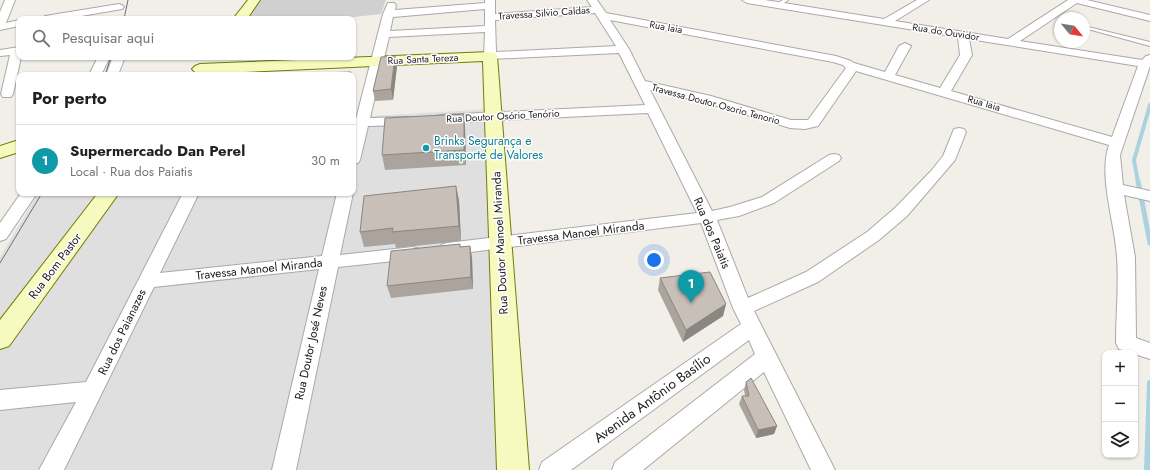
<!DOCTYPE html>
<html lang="pt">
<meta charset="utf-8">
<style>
:root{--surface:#fff;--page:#f2f2f2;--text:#202124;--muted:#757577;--line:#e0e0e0;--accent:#d40000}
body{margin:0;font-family:Jost,sans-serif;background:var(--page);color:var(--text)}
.controls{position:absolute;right:12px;bottom:12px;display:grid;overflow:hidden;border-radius:8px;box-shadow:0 1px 3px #0004}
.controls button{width:36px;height:36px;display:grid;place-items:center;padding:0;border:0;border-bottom:1px solid var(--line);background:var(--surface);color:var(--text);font:20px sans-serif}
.compass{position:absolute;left:1054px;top:12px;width:36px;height:36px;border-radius:50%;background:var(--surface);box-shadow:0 1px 3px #0004;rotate:120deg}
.you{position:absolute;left:654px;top:260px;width:14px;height:14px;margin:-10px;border:3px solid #fff;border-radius:50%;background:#1a73e8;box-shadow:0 0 0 6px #1a73e833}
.badge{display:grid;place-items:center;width:26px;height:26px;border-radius:50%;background:var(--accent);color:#fff;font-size:13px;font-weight:700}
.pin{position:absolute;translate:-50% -33px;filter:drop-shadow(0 1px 2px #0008)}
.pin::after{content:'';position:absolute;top:21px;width:14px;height:12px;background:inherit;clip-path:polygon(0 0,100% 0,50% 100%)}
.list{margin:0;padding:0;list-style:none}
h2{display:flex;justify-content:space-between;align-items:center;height:52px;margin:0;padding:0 16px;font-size:17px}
h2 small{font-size:13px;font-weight:400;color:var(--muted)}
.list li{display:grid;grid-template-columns:26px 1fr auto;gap:12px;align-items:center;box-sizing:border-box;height:72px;padding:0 16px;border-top:1px solid var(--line)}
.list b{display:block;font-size:15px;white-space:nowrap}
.list p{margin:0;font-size:13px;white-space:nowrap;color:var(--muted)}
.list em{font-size:13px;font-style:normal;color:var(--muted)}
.icon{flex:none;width:22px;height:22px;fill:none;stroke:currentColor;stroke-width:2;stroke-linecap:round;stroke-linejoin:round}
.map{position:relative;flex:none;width:1150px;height:470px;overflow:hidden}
.search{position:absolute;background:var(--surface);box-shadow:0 1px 3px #0004;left:16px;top:16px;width:340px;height:44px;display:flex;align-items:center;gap:10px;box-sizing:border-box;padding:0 14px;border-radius:8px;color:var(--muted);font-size:15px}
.panel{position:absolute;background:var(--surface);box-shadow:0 1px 3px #0004;left:16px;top:72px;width:340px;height:124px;border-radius:8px}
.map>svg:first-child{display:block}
.residential{fill:#e0dfdf}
.religious{fill:#d0d0d0}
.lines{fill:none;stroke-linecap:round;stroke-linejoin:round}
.stream-far2{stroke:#aad3df;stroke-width:4}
.stream-far1{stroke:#aad3df;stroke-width:5}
.stream{stroke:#aad3df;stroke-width:6}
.lane-casing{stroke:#a9a9a9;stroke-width:2}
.street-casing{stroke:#a9a9a9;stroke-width:2}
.secondary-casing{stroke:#707d05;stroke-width:2}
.lane{fill:#fff;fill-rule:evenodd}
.street{fill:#fff;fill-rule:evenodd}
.secondary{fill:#f7fabf;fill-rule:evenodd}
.tram{stroke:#707070;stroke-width:1}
.wall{fill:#aba49e}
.shaded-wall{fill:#8b8681}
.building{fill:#c7bfb8;stroke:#8b8681}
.culture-dot{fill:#0f9aa8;stroke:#fff;stroke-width:1.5}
.labels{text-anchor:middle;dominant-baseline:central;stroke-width:3;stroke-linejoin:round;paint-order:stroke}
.far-street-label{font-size:10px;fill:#222;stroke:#fff}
.culture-label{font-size:12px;fill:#0d838f;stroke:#fff;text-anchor:start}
.street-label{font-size:12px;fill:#222;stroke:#fff}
.near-street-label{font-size:14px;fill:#222;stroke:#fff}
</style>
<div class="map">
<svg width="1150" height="470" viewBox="0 0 1150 470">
<rect width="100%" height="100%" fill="#f2efe9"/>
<path class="residential" d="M492 109 497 470H0V257L38 193H353V117Z"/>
<path class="religious" d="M260 0H386L381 14 336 19H246Z"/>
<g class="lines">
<path class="stream-far2" d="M1138 182 1134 160 1150 105"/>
<path class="stream-far1" d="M1138 181 1150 243"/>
<path class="stream" d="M1147 470 1150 383"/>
<defs>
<g id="lane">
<path d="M783 0H788L780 6H776V4Z"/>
<path d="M1084 26 1150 42V46L1084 28Z"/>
</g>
<g id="street">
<path d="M5 0H15L6 23 19 20V26L0 30V12Z"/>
<path d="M485 0H495V14L592 7 587 0H597L606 13 836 56 851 61 854 63 885 72 899 46 905 43 911 46 895 75 940 88 960 55 958 37 747 3 742 0H765L884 19 917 0H929L895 21 1008 39 1068 0H1087L1150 15V21L1077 3 1020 41 1142 60 1146 56 1150 55V66L1120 155 1123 185 1150 191V201L1124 195 1135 257 1136 338 1150 343V359L1119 349 1116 343C1116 315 1119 285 1117 257 1115 223 1098 176 1109 145L856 71 818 126 805 129 790 128 704 102 650 90 712 211 730 207 762 197 829 155 834 154 839 155 841 158 839 161 774 203 739 216 717 220 748 298 806 272 867 232 895 208 931 171 943 156 954 129 959 128 964 129 966 132 955 160 907 216 879 240 818 282 754 311 835 470H811L764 372 643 470H612L615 462 755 354 749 340 571 470H539L542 462 741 324 733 308 701 223 447 255 441 253 438 249 441 245 447 243 697 213 648 113 441 123 436 122 434 119 436 116 441 115 645 105 619 53 490 59 486 58 484 56 485 32 389 37 370 118 407 117 412 118 414 121 412 124 407 125 368 126 360 160 358 163 353 164 354 127H353V119H356L383 14 388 3H394L396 5 395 10 485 3ZM485 9V26L390 31 393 17ZM595 13 616 46 496 52 495 20ZM610 20 833 62 843 65 846 68 808 120H791L711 96 645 81 629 49ZM969 39 1138 66 1112 137 951 91 972 55Z"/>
<path d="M119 4 122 5 124 7 122 9 64 19H40L45 16Z"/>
<path d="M19 47V57H21L13 94 11 97H3L1 94 10 55 0 56V50Z"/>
<path d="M98 57H110L101 75H89Z"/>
<path d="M113 57H125L118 75H106Z"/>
<path d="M21 193H37L6 239 0 241V223Z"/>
<path d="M183 193H199L160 273 322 256 337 193H353L340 255 413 247 419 249 422 253 419 257 413 259 338 267 296 470H272L319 269 154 287 64 470H39L76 402 0 410V390L86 382Z"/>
</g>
<g id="secondary">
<path d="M248 0H260L247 19H233Z"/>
<path d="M490 52 495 53 497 56 529 470H497L483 61 200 74 195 72 192 69 195 66 200 64Z"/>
<path d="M19 140V152L0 158V146Z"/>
<path d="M98 193H119L9 346 0 349V320Z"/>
</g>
</defs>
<use href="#lane" class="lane-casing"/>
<use href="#street" class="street-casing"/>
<use href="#secondary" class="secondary-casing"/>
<use href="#lane" class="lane"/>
<use href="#street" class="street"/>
<use href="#secondary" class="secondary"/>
<g class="tram">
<path d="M124 19 128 0"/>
<path d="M105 75 111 57"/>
<path d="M0 263 42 193"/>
</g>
</g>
<g class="wall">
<path d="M395 56 397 66 393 100 375 101 373 91Z"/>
<path d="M465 128 466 165 385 170 382 155Z"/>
<path d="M456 186 459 201 461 241 396 248 395 244 364 247 360 232Z"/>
<path d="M470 246 472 258 473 289 391 298 387 286 461 247Z"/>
<path d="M660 278 726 304 723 316 683 342 658 290Z"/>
<path d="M746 382 777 426 774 434 756 438 739 404 742 396H745L744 390Z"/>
</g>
<g class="shaded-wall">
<path d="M395 56 397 66 393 100 391 89Z"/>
<path d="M464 114 465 128 466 165 464 150Z"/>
<path d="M456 186 459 201 461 241 459 226Z"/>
<path d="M470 246 472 258 473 289 471 277Z"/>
<path d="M726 304 723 316 683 342 686 330Z"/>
<path d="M777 426 774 434 756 438 758 430Z"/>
</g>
<g class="building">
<path d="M395 56 391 89 373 91 381 57Z"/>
<path d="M351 72 350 75H320L321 73Z"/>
<path d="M464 114V150L382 155 385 118Z"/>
<path d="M456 186 459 226 392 232 393 228 360 232 364 196Z"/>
<path d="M460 244V247L470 246 471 277 387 286 391 251Z"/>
<path d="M710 272 726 304 686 330 660 278Z"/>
<path d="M751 378 777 426 758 430 742 396H749L746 382Z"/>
</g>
<circle class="culture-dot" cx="426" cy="148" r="4"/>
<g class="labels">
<g class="far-street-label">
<text transform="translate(544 13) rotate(-4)">Travessa Silvio Caldas</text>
<text transform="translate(666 27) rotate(10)">Rua Iaia</text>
<text transform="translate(946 32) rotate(9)">Rua do Ouvidor</text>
<text transform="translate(423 59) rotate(-3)">Rua Santa Tereza</text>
<text transform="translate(984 103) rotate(16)">Rua Iaia</text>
<text transform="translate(716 104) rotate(15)">Travessa Doutor Osorio Tenorio</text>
<text transform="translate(503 116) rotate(-3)">Rua Doutor Osório Tenório</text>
</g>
<g class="culture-label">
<text x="434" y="141">Brinks Segurança e<tspan x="434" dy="14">Transporte de Valores</tspan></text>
</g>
<g class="street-label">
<text transform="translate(581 233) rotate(-7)">Travessa Manoel Miranda</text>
<text transform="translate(712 233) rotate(67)">Rua dos Paiatis</text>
<text transform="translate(500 243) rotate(-93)">Rua Doutor Manoel Miranda</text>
<text transform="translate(55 266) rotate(-53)">Rua Bom Pastor</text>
<text transform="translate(259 269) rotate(-6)">Travessa Manoel Miranda</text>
<text transform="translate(122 332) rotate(-64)">Rua dos Paianazes</text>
<text transform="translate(311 343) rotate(-78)">Rua Doutor José Neves</text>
</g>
<g class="near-street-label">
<text transform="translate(652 398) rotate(-36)">Avenida Antônio Basílio</text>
</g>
</g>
</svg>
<div class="controls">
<button>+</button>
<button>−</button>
<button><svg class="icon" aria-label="layers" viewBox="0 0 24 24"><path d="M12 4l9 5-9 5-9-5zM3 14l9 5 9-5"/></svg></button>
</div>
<svg class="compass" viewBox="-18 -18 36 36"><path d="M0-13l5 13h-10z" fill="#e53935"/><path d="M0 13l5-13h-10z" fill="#757577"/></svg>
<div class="you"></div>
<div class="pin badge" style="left:691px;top:303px;background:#0f9aa8">1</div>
<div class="search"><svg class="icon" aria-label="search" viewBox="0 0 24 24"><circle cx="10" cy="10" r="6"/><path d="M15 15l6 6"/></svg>Pesquisar aqui</div>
<section class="panel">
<h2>Por perto<small></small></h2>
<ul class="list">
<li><span class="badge" style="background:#0f9aa8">1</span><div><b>Supermercado Dan Perel</b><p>Local · Rua dos Paiatis</p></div><em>30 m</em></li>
</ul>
</section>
</div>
